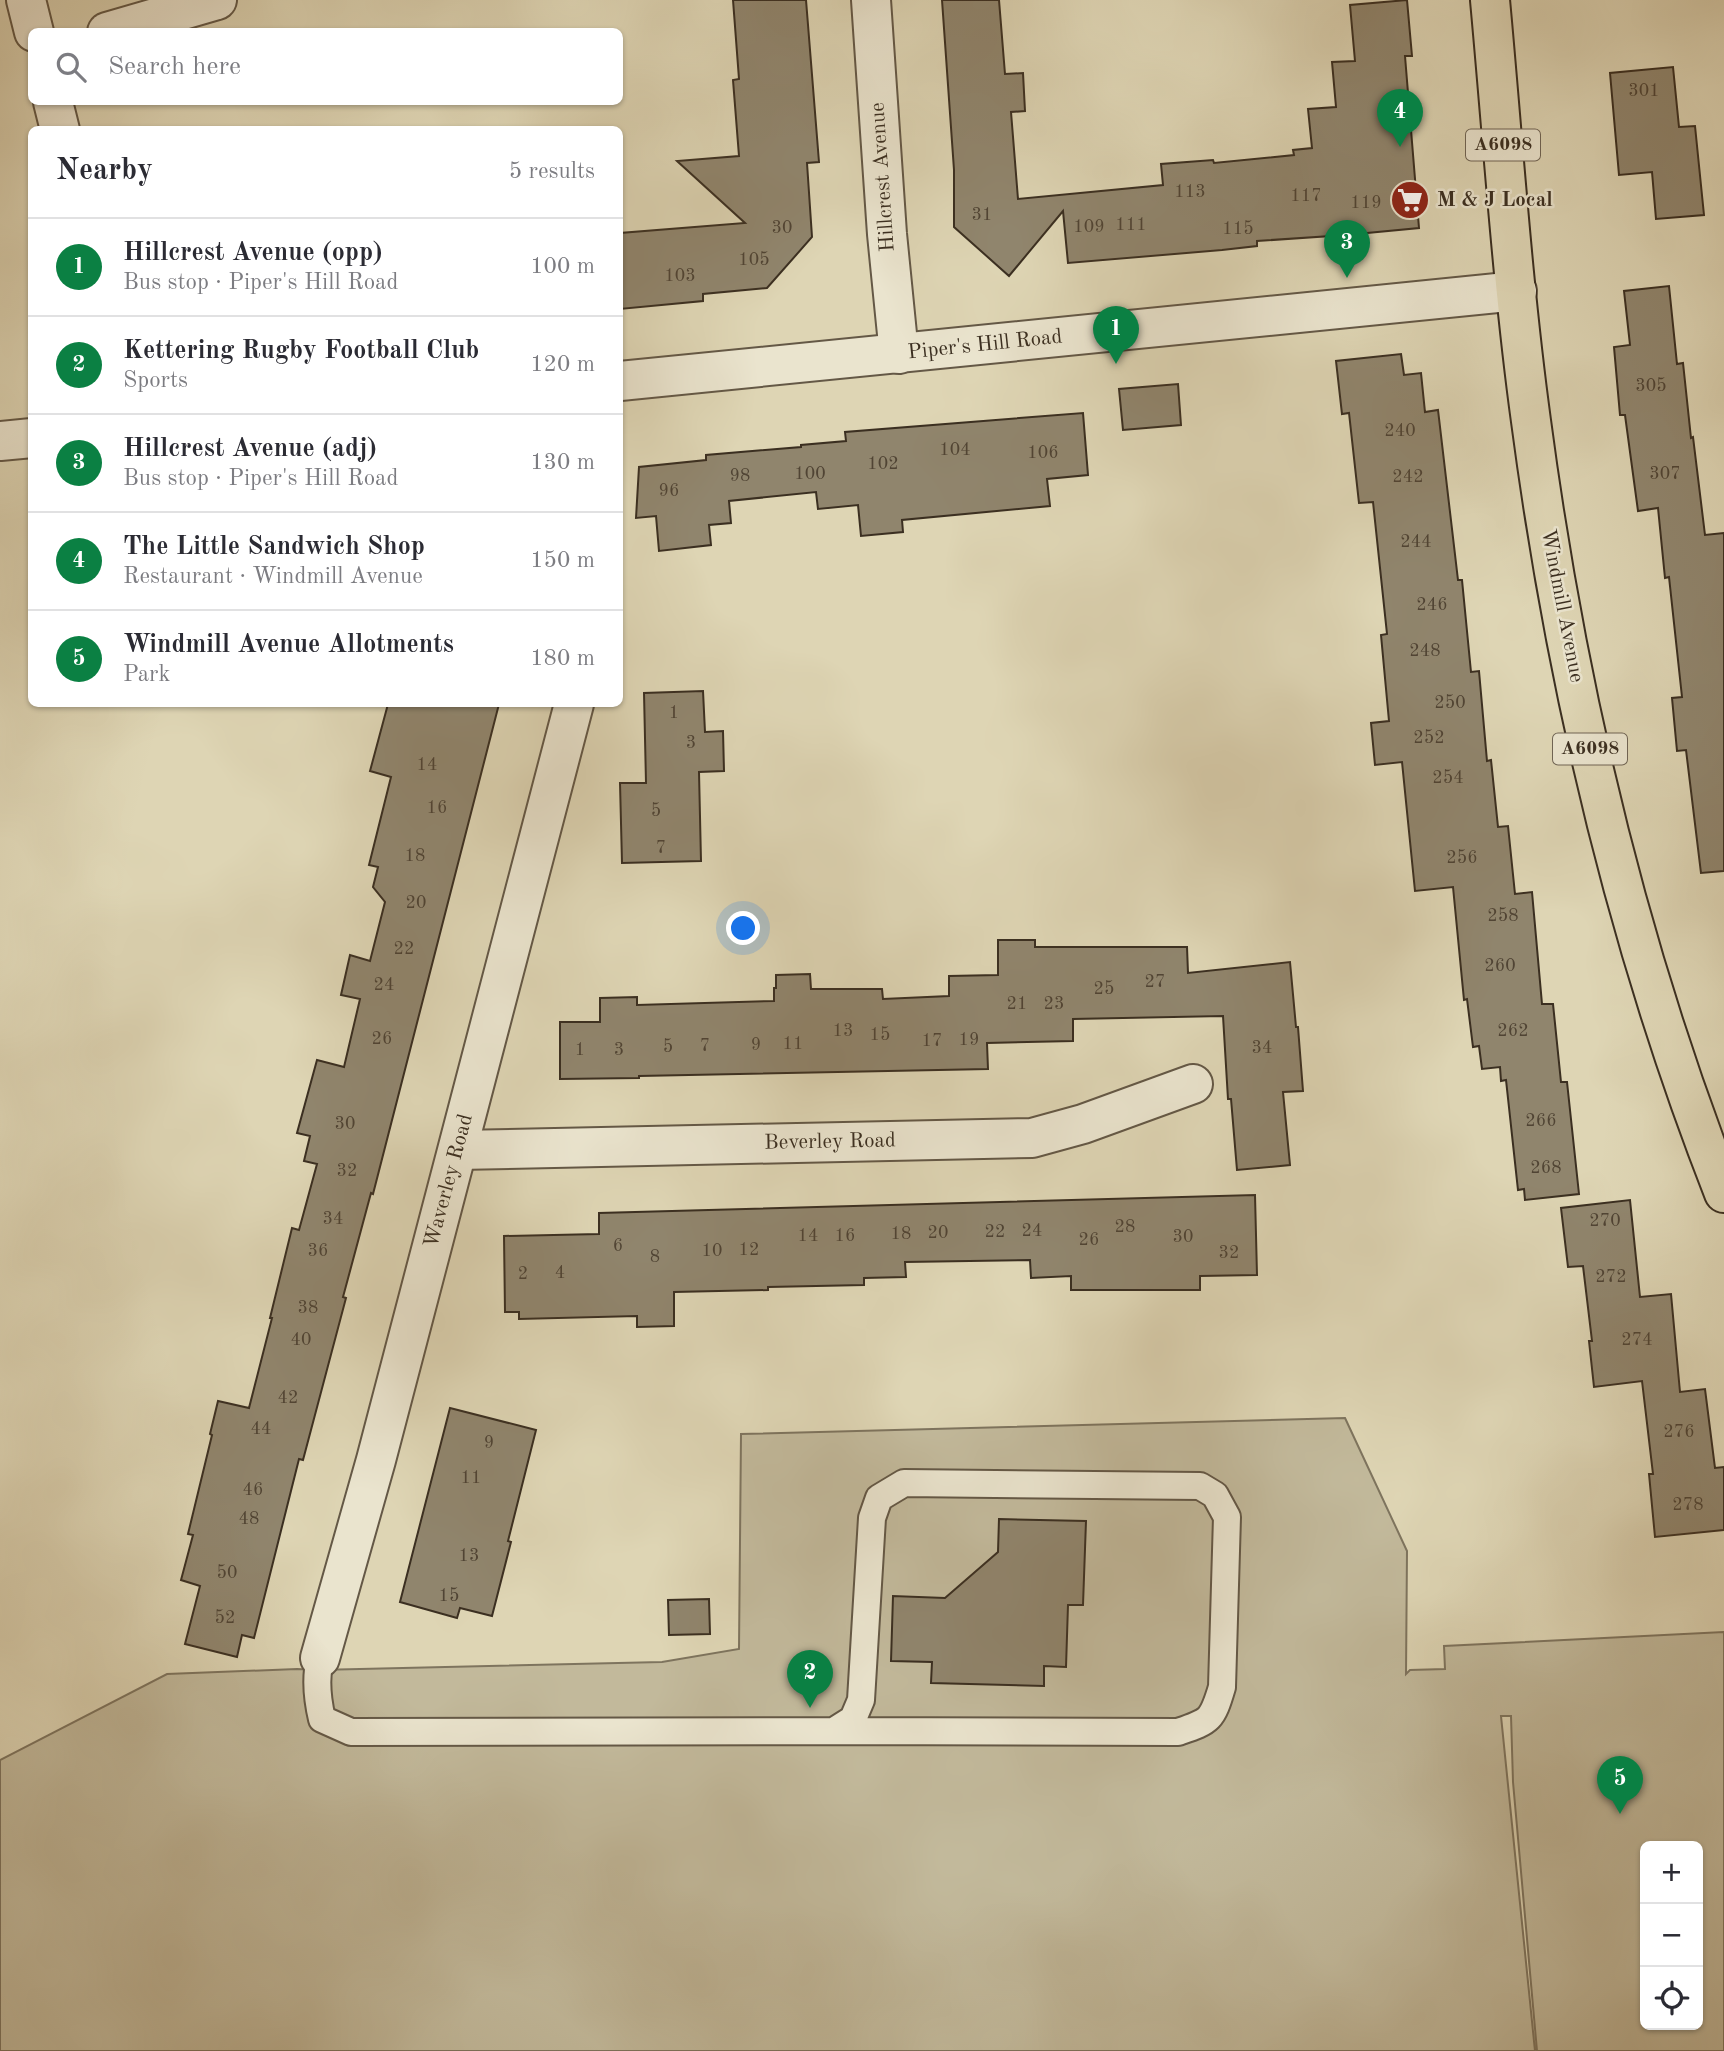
<!DOCTYPE html>
<meta charset="utf-8">
<style>
:root{--surface:#fff;--page:#f7f7f7;--text:#2b2b33;--muted:#7c7c81;--line:#e1e1e2;--accent:#0b8043}
body{margin:0;font-family:"Old Standard TT",serif;background:var(--page);color:var(--text)}
.controls{position:absolute;right:21px;bottom:21px;display:grid;overflow:hidden;border-radius:10px;box-shadow:0 2px 5px #0004}
.controls button{width:63px;height:63px;display:grid;place-items:center;padding:0;border:0;border-bottom:2px solid var(--line);background:var(--surface);color:var(--text);font:35px sans-serif}
.you{position:absolute;left:744px;top:929px;width:24px;height:24px;margin:-18px;border:5px solid #fff;border-radius:50%;background:#1a73e8;box-shadow:0 0 0 10px #1a73e833}
.badge{display:grid;place-items:center;width:46px;height:46px;border-radius:50%;background:var(--accent);color:#fff;font-size:23px;font-weight:700}
.pin{position:absolute;translate:-50% -58px;filter:drop-shadow(0 2px 4px #0008)}
.pin::after{content:'';position:absolute;top:37px;width:24px;height:21px;background:inherit;clip-path:polygon(0 0,100% 0,50% 100%)}
.list{margin:0;padding:0;list-style:none}
h2{display:flex;justify-content:space-between;align-items:center;height:91px;margin:0;padding:0 28px;font-size:30px}
h2 small{font-size:23px;font-weight:400;color:var(--muted)}
.list li{display:grid;grid-template-columns:46px 1fr auto;gap:21px;align-items:center;box-sizing:border-box;height:98px;padding:0 28px;border-top:2px solid var(--line)}
.list b{display:block;font-size:26px;white-space:nowrap}
.list p{margin:0;font-size:23px;white-space:nowrap;color:var(--muted)}
.list em{font-size:23px;font-style:normal;color:var(--muted)}
.icon{flex:none;width:38px;height:38px;fill:none;stroke:currentColor;stroke-width:2;stroke-linecap:round;stroke-linejoin:round}
.map{position:relative;flex:none;width:1724px;height:2051px;overflow:hidden}
.search{position:absolute;background:var(--surface);box-shadow:0 2px 5px #0004;left:28px;top:28px;width:595px;height:77px;display:flex;align-items:center;gap:18px;box-sizing:border-box;padding:0 24px;border-radius:10px;color:var(--muted);font-size:26px}
.panel{position:absolute;background:var(--surface);box-shadow:0 2px 5px #0004;left:28px;top:126px;width:595px;height:581px;border-radius:10px}
.map>svg:first-child{display:block}
.green{fill:#c2b99b;stroke:#7e745e;stroke-width:2;fill-rule:evenodd}
.building{fill:#90856d;stroke:#3b2f21;stroke-width:2}
.lines{fill:none;stroke-linecap:round;stroke-linejoin:round}
.service-casing{stroke:#645846;stroke-width:30}
.minor-casing{stroke:#645846;stroke-width:42}
.primary-casing{stroke:#3b2f21;stroke-width:42}
.service{stroke:#eae4ce;stroke-width:26}
.minor{stroke:#eae4ce;stroke-width:38}
.primary{stroke:#ded5b4;stroke-width:38}
.labels{text-anchor:middle;dominant-baseline:central;stroke-width:5;stroke-linejoin:round;paint-order:stroke}
.number-label{font-size:18px;fill:#504434}
.shield{fill:#eae4ce;stroke:#706555;stroke-width:2}
.shield-label{font-size:19px;font-weight:bold;fill:#3b2f21}
.street-label{font-size:21px;fill:#3b2f21;stroke:#eae4ce}
.poi-label{font-size:21px;font-weight:bold;fill:#3b2f21;stroke:#eae4ce;text-anchor:start}
</style>
<div class="map">
<svg width="1724" height="2051" viewBox="0 0 1724 2051">
<rect width="100%" height="100%" fill="#ded5b4"/>
<filter id="stains"><feTurbulence type="fractalNoise" baseFrequency=".00286" numOctaves="4"/><feColorMatrix values="0 0 0 0 .2 0 0 0 0 .09 0 0 0 0 .02 0 0 0 .5 -.17"/></filter>
<radialGradient id="worn" r=".72"><stop offset=".6" stop-color="#630" stop-opacity="0"/><stop offset="1" stop-color="#630" stop-opacity=".3"/></radialGradient>
<path class="green" d="M1345 1418 1407 1551 1406 1674 1410 1670 1445 1669 1444 1646 1724 1632V2051H1537L1513 1782 1511 1716H1501L1535 2051H0V1760L167 1674 297 1669 317 1670 662 1662 739 1649 741 1434ZM1645 1846H1698V2025H1645Z"/>
<g class="building">
<path d="M733 0H806L819 162 807 163 812 237 767 288 703 294V301L620 309V233L745 223 677 161 739 156 733 80 739 79Z"/>
<path d="M942 0H999L1005 74 1023 73 1025 111 1011 112 1018 199 1163 185 1161 164 1213 160 1214 163 1294 155 1293 150 1312 148 1308 109 1336 107 1332 62 1355 61 1350 5 1407 0 1412 56H1405L1419 228 1346 235 1257 241V246L1222 250 1068 263 1063 211 1009 276 954 227V170Z"/>
<path d="M1673 67 1679 127 1695 126 1704 215 1656 219 1652 172 1619 175 1610 73Z"/>
<path d="M1669 286 1677 364 1683 363 1691 438 1693 437 1705 535 1724 533V871L1701 873 1686 750 1677 751 1672 698 1682 697 1669 577 1665 578 1658 508 1638 511 1625 415H1620L1614 347 1630 345 1624 291Z"/>
<path d="M1401 354 1404 375 1421 373 1425 412 1438 410 1458 580H1462L1471 672 1479 671 1487 761 1491 760 1498 827 1508 826 1515 894 1532 892 1542 1004H1553L1561 1082H1567L1579 1194 1525 1200 1524 1189 1518 1190 1506 1080 1501 1081 1500 1067 1482 1069 1479 1046 1473 1047 1467 999 1464 1000 1453 887 1415 891 1402 762 1375 765 1371 723 1389 721 1381 635 1387 634 1373 502 1359 503 1349 413 1342 414 1336 361Z"/>
<path d="M1178 384 1181 425 1123 430 1119 389Z"/>
<path d="M1083 413 1088 475 1047 479 1050 506 902 520 903 532 861 536 858 505 818 509 816 492 729 501 731 523 709 525 711 545 659 551 656 516 636 518 639 467 706 460V455L801 447V445L846 441 845 432Z"/>
<path d="M703 691 705 732 723 731 724 771 699 772 701 861 622 863 620 783H646L644 693Z"/>
<path d="M388 704H499L373 1194 371 1193 343 1297 346 1298 303 1460 299 1459 254 1638 242 1635 237 1657 185 1644 200 1586 181 1580 193 1535 188 1534 212 1435 210 1434 218 1401 249 1408 272 1318H270L292 1228 299 1230 317 1164 304 1161 310 1136 297 1133 317 1060 344 1067 360 999 341 995 350 955 370 961 385 902 373 887 378 867 369 865 391 777 370 771Z"/>
<path d="M998 940H1035V947H1187L1188 973 1290 962 1296 1027H1298L1303 1091 1283 1092 1290 1165 1237 1170 1231 1099H1228L1223 1016 1073 1019V1041L987 1043 988 1069 639 1076V1078L560 1079V1022H600V998L637 997V1005L774 1001V988H776V975L810 974 811 989H882L883 999 949 996V976L998 975Z"/>
<path d="M1255 1195 1257 1275 1200 1276V1290H1071V1276L1031 1278 1030 1260 905 1262 906 1277 864 1278V1285L768 1287V1290L674 1292V1326L637 1327V1316L519 1319V1312H505L504 1236 599 1234V1213Z"/>
<path d="M1630 1200 1640 1297 1671 1294 1680 1392 1705 1389 1715 1468 1724 1467V1530L1655 1537 1649 1474H1653L1642 1381 1594 1387 1589 1341H1592L1583 1266 1568 1267 1561 1208Z"/>
<path d="M450 1408 536 1430 508 1541 511 1542 492 1616 460 1608 457 1618 400 1602Z"/>
<path d="M999 1519 1086 1521 1083 1605H1068L1066 1667 1044 1666V1686L931 1683 932 1662 891 1661 893 1596 945 1598 998 1552Z"/>
<path d="M709 1599 710 1634 669 1635 668 1600Z"/>
</g>
<g class="lines">
<defs>
<path id="service" d="M320 1658C315 1679 317 1698 322 1719L351 1732 834 1731 853 1719 861 1700 872 1518 879 1498 904 1483 1200 1486 1215 1495 1227 1517 1222 1687C1212 1721 1210 1721 1178 1732L834 1731"/>
<g id="minor">
<path d="M26 0 34 32"/>
<path d="M871 0 887 234 899 354"/>
<path d="M107 32 217 0"/>
<path d="M53 102 60 130"/>
<path d="M620 381 1517 291"/>
<path d="M0 441 32 438"/>
<path d="M458 1150 1032 1138 1083 1124 1193 1084"/>
<path d="M320 1658 376 1460 574 704"/>
</g>
<path id="primary" d="M1490 0C1503 140 1512 282 1531 421 1566 685 1627 946 1724 1193"/>
</defs>
<use href="#service" class="service-casing"/>
<use href="#minor" class="minor-casing"/>
<use href="#primary" class="primary-casing"/>
<use href="#service" class="service"/>
<use href="#minor" class="minor"/>
<use href="#primary" class="primary"/>
</g>
<defs>
<symbol id="supermarket-disc" viewBox="-11 -11 22 22"><circle r="9.5" fill="#8f2418" stroke="#eae4ce"/><path d="M-6-5.5h2.5l.6 2H6L4.5 2H-2.5L-4.4-4H-6ZM-1.5 3.2a1.3 1.3 0 1 0 .1 0ZM3 3.2a1.3 1.3 0 1 0 .1 0Z" fill="#fff"/></symbol>
</defs>
<g fill-rule="evenodd">
<use href="#supermarket-disc" x="1388" y="178" width="44" height="44"/>
</g>
<g class="labels">
<g class="number-label">
<text x="1644" y="91">301</text>
<text x="1190" y="192">113</text>
<text x="1306" y="196">117</text>
<text x="1366" y="203">119</text>
<text x="982" y="215">31</text>
<text x="1131" y="225">111</text>
<text x="1089" y="227">109</text>
<text x="782" y="228">30</text>
<text x="1238" y="229">115</text>
<text x="754" y="260">105</text>
<text x="680" y="276">103</text>
<text x="1651" y="386">305</text>
<text x="1400" y="431">240</text>
<text x="955" y="450">104</text>
<text x="1043" y="453">106</text>
<text x="883" y="464">102</text>
<text x="810" y="474">100</text>
<text x="1665" y="474">307</text>
<text x="740" y="476">98</text>
<text x="1408" y="477">242</text>
<text x="669" y="491">96</text>
<text x="1416" y="542">244</text>
<text x="1432" y="605">246</text>
<text x="1425" y="651">248</text>
<text x="1450" y="703">250</text>
<text x="674" y="713">1</text>
<text x="1429" y="738">252</text>
<text x="691" y="743">3</text>
<text x="427" y="765">14</text>
<text x="1448" y="778">254</text>
<text x="437" y="808">16</text>
<text x="656" y="811">5</text>
<text x="661" y="848">7</text>
<text x="415" y="856">18</text>
<text x="1462" y="858">256</text>
<text x="416" y="903">20</text>
<text x="1503" y="916">258</text>
<text x="404" y="949">22</text>
<text x="1500" y="966">260</text>
<text x="1155" y="982">27</text>
<text x="384" y="985">24</text>
<text x="1104" y="989">25</text>
<text x="1017" y="1004">21</text>
<text x="1054" y="1004">23</text>
<text x="843" y="1031">13</text>
<text x="1513" y="1031">262</text>
<text x="880" y="1035">15</text>
<text x="382" y="1039">26</text>
<text x="969" y="1040">19</text>
<text x="932" y="1041">17</text>
<text x="793" y="1044">11</text>
<text x="756" y="1045">9</text>
<text x="705" y="1046">7</text>
<text x="668" y="1047">5</text>
<text x="1262" y="1048">34</text>
<text x="580" y="1050">1</text>
<text x="619" y="1050">3</text>
<text x="1541" y="1121">266</text>
<text x="345" y="1124">30</text>
<text x="1546" y="1168">268</text>
<text x="347" y="1171">32</text>
<text x="333" y="1219">34</text>
<text x="1605" y="1221">270</text>
<text x="1125" y="1227">28</text>
<text x="1032" y="1231">24</text>
<text x="995" y="1232">22</text>
<text x="938" y="1233">20</text>
<text x="901" y="1234">18</text>
<text x="808" y="1236">14</text>
<text x="845" y="1236">16</text>
<text x="1183" y="1237">30</text>
<text x="1089" y="1240">26</text>
<text x="618" y="1246">6</text>
<text x="749" y="1250">12</text>
<text x="318" y="1251">36</text>
<text x="712" y="1251">10</text>
<text x="1229" y="1253">32</text>
<text x="655" y="1257">8</text>
<text x="560" y="1273">4</text>
<text x="523" y="1274">2</text>
<text x="1611" y="1277">272</text>
<text x="308" y="1308">38</text>
<text x="301" y="1340">40</text>
<text x="1637" y="1340">274</text>
<text x="288" y="1398">42</text>
<text x="261" y="1429">44</text>
<text x="1679" y="1432">276</text>
<text x="489" y="1443">9</text>
<text x="471" y="1478">11</text>
<text x="253" y="1490">46</text>
<text x="1688" y="1505">278</text>
<text x="249" y="1519">48</text>
<text x="469" y="1556">13</text>
<text x="227" y="1573">50</text>
<text x="449" y="1596">15</text>
<text x="225" y="1618">52</text>
</g>
<g class="shield">
<rect x="1466" y="129.5" width="74" height="31" rx="5"/>
<rect x="1553" y="733.5" width="74" height="31" rx="5"/>
</g>
<g class="shield-label">
<text x="1503" y="145">A6098</text>
<text x="1590" y="749">A6098</text>
</g>
<g class="street-label">
<text transform="translate(883 177) rotate(-94)">Hillcrest Avenue</text>
<text transform="translate(985 345) rotate(-6)">Piper's Hill Road</text>
<text transform="translate(1562 606) rotate(79)">Windmill Avenue</text>
<text transform="translate(830 1142) rotate(-1)">Beverley Road</text>
<text transform="translate(449 1181) rotate(-75)">Waverley Road</text>
</g>
<g class="poi-label">
<text x="1437" y="200">M &amp; J Local</text>
</g>
</g>
<rect width="100%" height="100%" filter="url(#stains)"/>
<rect width="100%" height="100%" fill="url(#worn)"/>
</svg>
<div class="controls">
<button>+</button>
<button>−</button>
<button><svg class="icon" aria-label="locate" viewBox="0 0 24 24"><circle cx="12" cy="12" r="6"/><path d="M12 2v4M12 18v4M2 12h4M18 12h4"/></svg></button>
</div>
<div class="you"></div>
<div class="pin badge" style="left:1116px;top:364px">1</div>
<div class="pin badge" style="left:810px;top:1708px">2</div>
<div class="pin badge" style="left:1347px;top:278px">3</div>
<div class="pin badge" style="left:1400px;top:147px">4</div>
<div class="pin badge" style="left:1620px;top:1814px">5</div>
<div class="search"><svg class="icon" aria-label="search" viewBox="0 0 24 24"><circle cx="10" cy="10" r="6"/><path d="M15 15l6 6"/></svg>Search here</div>
<section class="panel">
<h2>Nearby<small>5 results</small></h2>
<ul class="list">
<li><span class="badge">1</span><div><b>Hillcrest Avenue (opp)</b><p>Bus stop · Piper's Hill Road</p></div><em>100 m</em></li>
<li><span class="badge">2</span><div><b>Kettering Rugby Football Club</b><p>Sports</p></div><em>120 m</em></li>
<li><span class="badge">3</span><div><b>Hillcrest Avenue (adj)</b><p>Bus stop · Piper's Hill Road</p></div><em>130 m</em></li>
<li><span class="badge">4</span><div><b>The Little Sandwich Shop</b><p>Restaurant · Windmill Avenue</p></div><em>150 m</em></li>
<li><span class="badge">5</span><div><b>Windmill Avenue Allotments</b><p>Park</p></div><em>180 m</em></li>
</ul>
</section>
</div>
